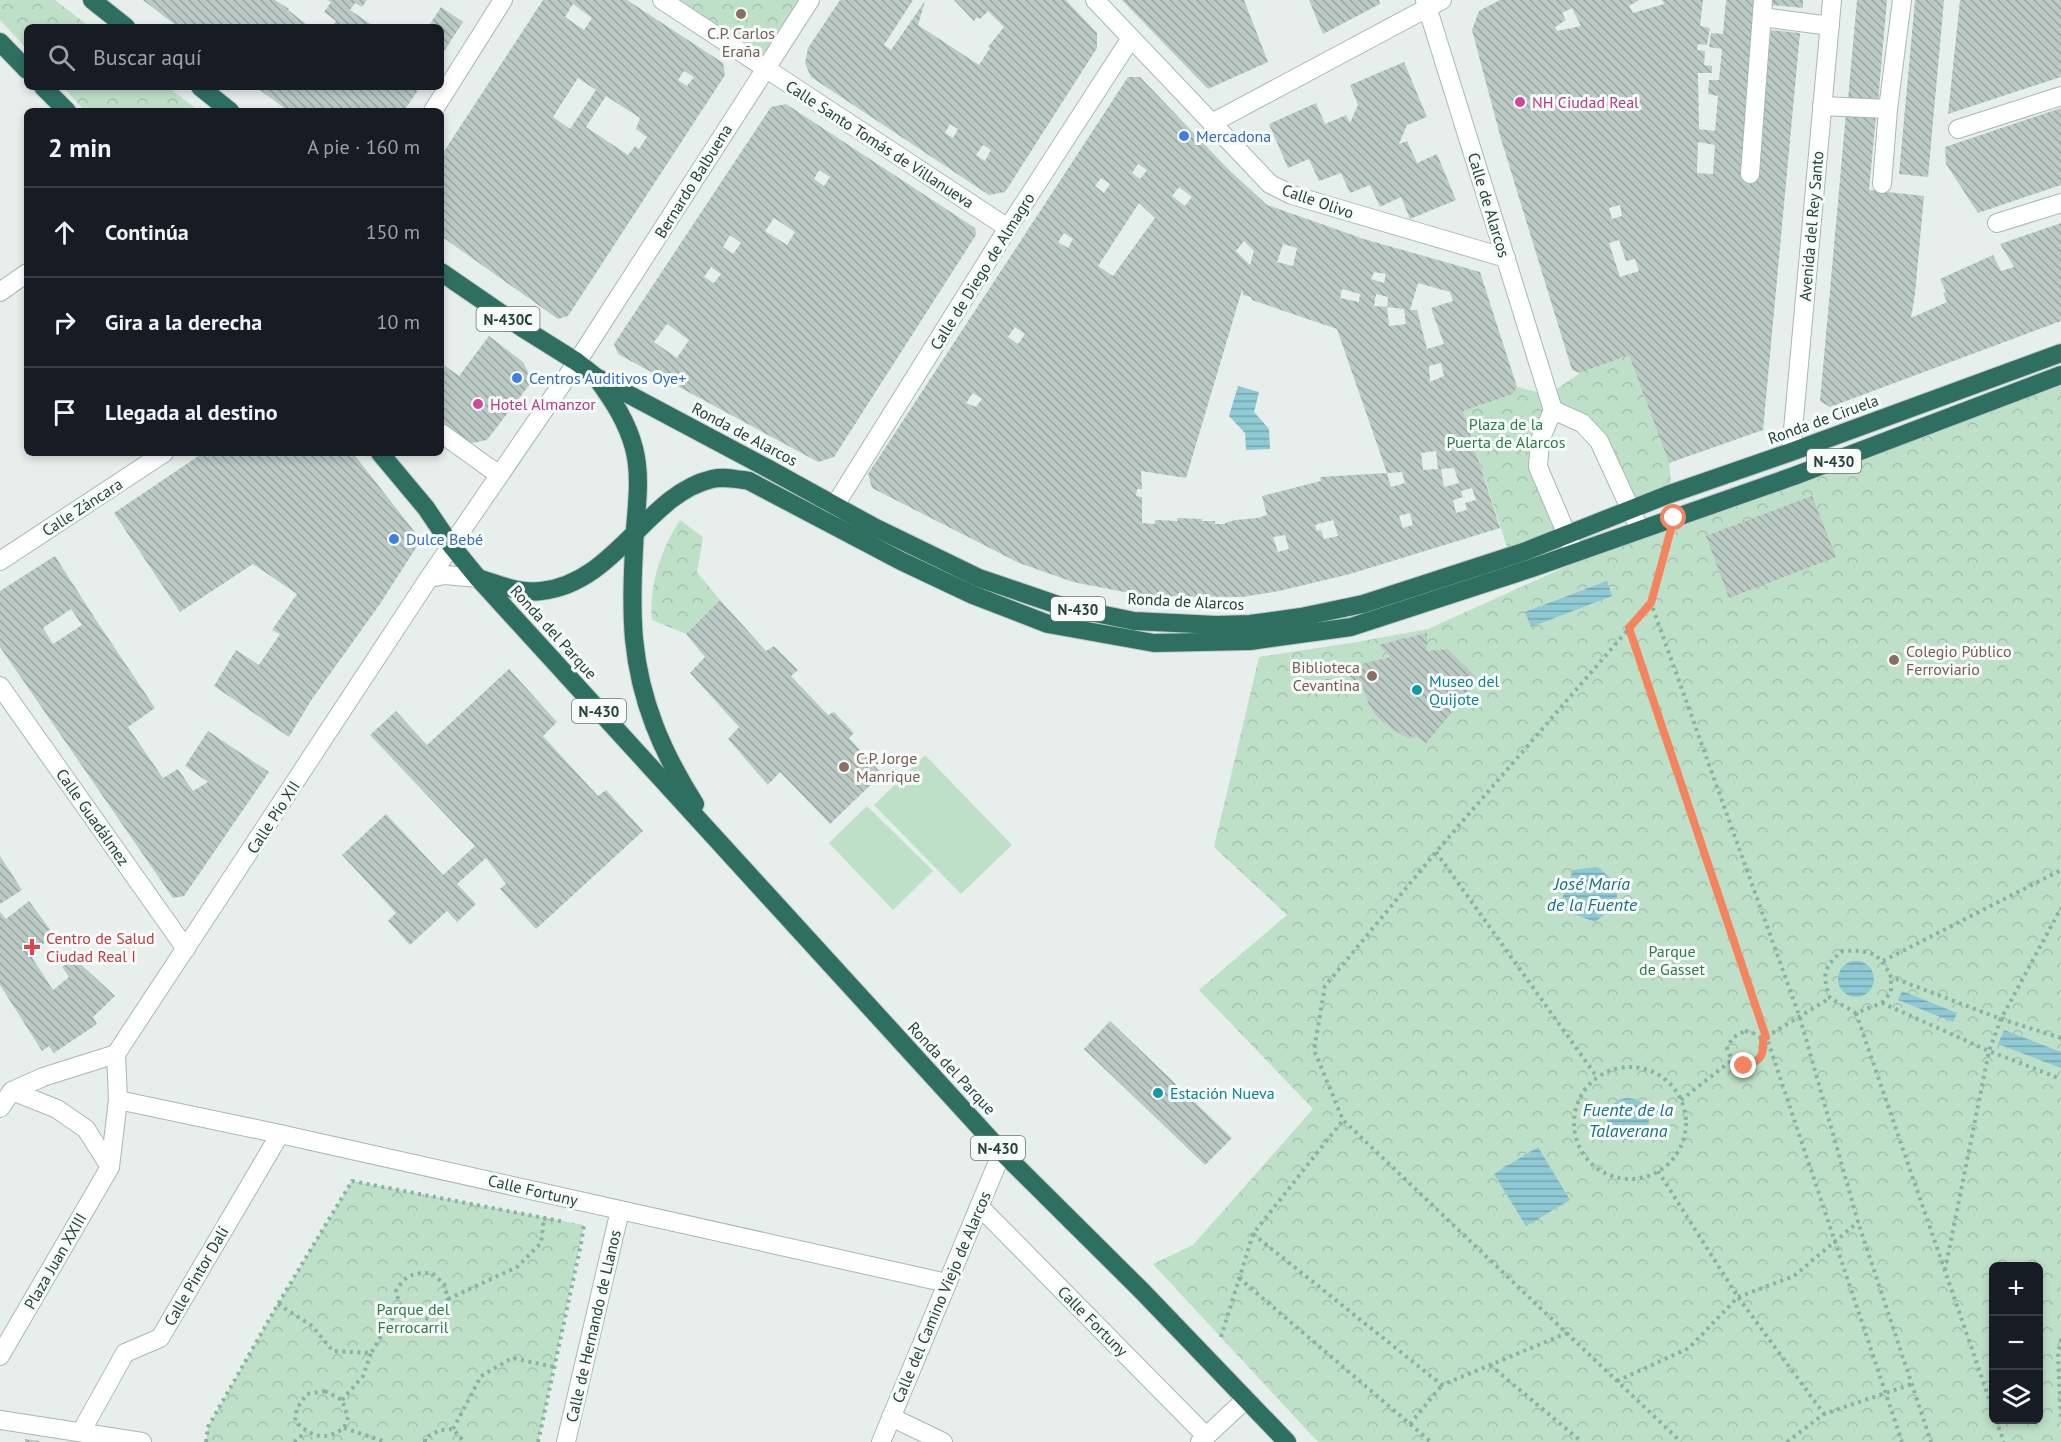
<!DOCTYPE html>
<html lang="es">
<meta charset="utf-8">
<style>
:root{--surface:#171b24;--page:#20242c;--text:#f1f3f6;--muted:#9ea1a6;--line:#363941}
body{margin:0;font-family:"PT Sans",sans-serif;background:var(--page);color:var(--text)}
.controls{position:absolute;right:18px;bottom:18px;display:grid;overflow:hidden;border-radius:9px;box-shadow:0 3px 9px #0003}
.controls button{width:54px;height:54px;display:grid;place-items:center;padding:0;border:0;border-bottom:2px solid var(--line);background:var(--surface);color:var(--text);font:30px sans-serif}
.stop{position:absolute;width:18px;height:18px;margin:-14px;border:4px solid #f4845f;border-radius:50%;background:#fff}
.stop.end{background:#f4845f;border-color:#fff;box-shadow:0 2px 6px #0008}
.list{margin:0;padding:0;list-style:none}
h2{display:flex;justify-content:space-between;align-items:center;height:78px;margin:0;padding:0 24px;font-size:26px}
h2 small{font-size:20px;font-weight:400;color:var(--muted)}
.list li{display:grid;grid-template-columns:39px 1fr auto;gap:18px;align-items:center;box-sizing:border-box;height:90px;padding:0 24px;border-top:2px solid var(--line)}
.list b{display:block;font-size:22px;white-space:nowrap}
.list em{font-size:20px;font-style:normal;color:var(--muted)}
.icon{flex:none;width:33px;height:33px;fill:none;stroke:currentColor;stroke-width:2;stroke-linecap:round;stroke-linejoin:round}
.map{position:relative;flex:none;width:2061px;height:1442px;overflow:hidden}
.search{position:absolute;background:var(--surface);box-shadow:0 3px 9px #0003;left:24px;top:24px;width:420px;height:66px;display:flex;align-items:center;gap:15px;box-sizing:border-box;padding:0 21px;border-radius:9px;color:var(--muted);font-size:22px}
.panel{position:absolute;background:var(--surface);box-shadow:0 3px 9px #0003;left:24px;top:108px;width:420px;height:348px;border-radius:9px}
.map>svg:first-child{display:block}
.forest{fill:url(#forest-crowns);fill-rule:evenodd}
.pitch{fill:#bfe0c8}
.water{fill:url(#water-rules)}
.building{fill:url(#building-back-hatch);fill-rule:evenodd}
.lines{fill:none;stroke-linecap:round;stroke-linejoin:round}
.minor-casing{stroke:#a8b8b2;stroke-width:20}
.highway-casing{stroke:#c2cac8;stroke-width:20}
.path{stroke:#86b3a5;stroke-width:4;stroke-dasharray:3 4.5;stroke-linecap:butt}
.minor{stroke:#fff;stroke-width:18}
.highway{stroke:#2f6f62;stroke-width:18}
.route{stroke:#f4845f;stroke-width:8}
.education-dot{fill:#8d6e63;stroke:#f7fbf9;stroke-width:2}
.hotel-dot{fill:#d1479c;stroke:#f7fbf9;stroke-width:2}
.shop-dot{fill:#3f7fe0;stroke:#f7fbf9;stroke-width:2}
.culture-dot{fill:#0f9aa8;stroke:#f7fbf9;stroke-width:2}
.health-dot{fill:#e0444e;stroke:#f7fbf9;stroke-width:2}
.labels{text-anchor:middle;dominant-baseline:central;stroke-width:6;stroke-linejoin:round;paint-order:stroke}
.shield{fill:#f7fbf9;stroke:#637a73;stroke-width:1.5}
.shield-label{font-size:15px;font-weight:bold;fill:#24423a}
.education-label{font-size:16px;fill:#785e54;stroke:#f7fbf9;text-anchor:start}
.hotel-label{font-size:16px;fill:#b23c85;stroke:#f7fbf9;text-anchor:start}
.shop-label{font-size:16px;fill:#366cbe;stroke:#f7fbf9;text-anchor:start}
.street-label{font-size:16px;fill:#24423a;stroke:#f7fbf9}
.park-label{font-size:16px;fill:#2d7a4b;stroke:#f7fbf9}
.culture-label{font-size:16px;fill:#0d838f;stroke:#f7fbf9;text-anchor:start}
.health-label{font-size:16px;fill:#be3a42;stroke:#f7fbf9;text-anchor:start}
.water-label{font-size:18px;font-style:italic;fill:#1c6f80;stroke:#f7fbf9}
</style>
<div class="map">
<svg width="2061" height="1442" viewBox="0 0 2061 1442">
<defs>
<pattern id="forest-crowns" width="20" height="18" patternUnits="userSpaceOnUse" patternTransform="scale(1.5)"><rect width="20" height="18" fill="#bfe0c8"/><path d="M2 6a3 3 0 1 1 6 0M12 15a3 3 0 1 1 6 0" fill="none" stroke="#a4c1ad"/></pattern>
<pattern id="water-rules" width="6" height="5" patternUnits="userSpaceOnUse" patternTransform="scale(1.5)"><rect width="6" height="5" fill="#8ec9d4"/><path d="M0 2.5h6" fill="none" stroke="#74a5ad"/></pattern>
<pattern id="building-back-hatch" width="6" height="6" patternUnits="userSpaceOnUse" patternTransform="scale(1.5)"><rect width="6" height="6" fill="#bbcac4"/><path d="M-1 5l2 2M0 0l6 6M5-1l2 2" fill="none" stroke="#98a6a0"/></pattern>
</defs>
<rect width="100%" height="100%" fill="#e6efeb"/>
<g class="forest">
<path d="M0 0H55L90 27H27V49L0 20Z"/>
<path d="M662 0H810L765 68Z"/>
<path d="M63 87H168L199 111H85Z"/>
<path d="M1629 355 1669 463 1671 482 1667 495 1631 509 1582 423 1548 395 1540 440 1568 536 1510 556 1463 411 1513 394 1517 387 1548 395 1580 373Z"/>
<path d="M2061 385V1442H1318L1153 1264 1193 1245 1313 1109 1199 990 1287 915 1214 847 1259 657 1357 642 1428 629 1674 518ZM1994 1266H2038V1420H1994Z"/>
<path d="M680 520 703 537 697 572 720 600 686 634 652 620C649 585 661 549 680 520Z"/>
<path d="M352 1181 584 1225 538 1442H206L208 1427 278 1304Z"/>
</g>
<g class="pitch">
<path d="M925 755 1012 845 961 894 874 805Z"/>
<path d="M867 806 933 871 893 910 829 843Z"/>
</g>
<g class="water">
<path d="M1238 386 1259 392 1254 412 1269 429 1270 449 1246 450 1245 433 1229 416Z"/>
<path d="M1607 581 1612 596 1531 627 1525 612Z"/>
<path d="M1597 867 1618 884 1616 905 1595 922 1574 914 1563 896 1573 870Z"/>
<circle cx="1856" cy="979" r="18"/>
<path d="M1902 991 1957 1013 1953 1022 1898 1000Z"/>
<path d="M2004 1030 2061 1052V1068L1998 1044Z"/>
<circle cx="1628" cy="1119" r="21"/>
<path d="M1538 1147 1570 1200 1526 1226 1494 1174Z"/>
</g>
<g class="building">
<path d="M143 0H275L289 9 288 10 310 27H178Z"/>
<path d="M327 0H367L362 7 355 3 350 10 375 27H332L336 21 324 12 331 2Z"/>
<path d="M543 0H627L723 63 725 75 568 316 558 319 441 236V156ZM573 4 592 18 584 30 565 17ZM684 71 694 77 687 86 678 80ZM578 78 596 90 570 129 553 117ZM606 96 640 118 636 129 647 137 639 149 635 146 628 155 586 127Z"/>
<path d="M840 0H913L884 45 891 50 925 1 918 25 979 65 990 48 988 47 1004 27 988 11 980 19 977 17 974 21 954 0H1066L1097 33V48L1005 192 989 195 811 77 805 63 808 48ZM950 124 958 129 953 138 945 133ZM983 145 991 150 985 161 976 155Z"/>
<path d="M1122 0H1244L1268 62 1208 89Z"/>
<path d="M1309 0H1379L1380 4 1323 34Z"/>
<path d="M1500 0H1639L1629 6 1633 13 1664 4 1662 0H1703L1700 26 1710 28 1707 45 1698 44 1697 50 1705 51 1704 65 1712 66V73H1698L1699 129 1715 131 1718 96 1708 94 1709 80H1719L1722 49 1709 47 1711 33 1723 34 1726 0H1756V177L1771 30 1800 33 1763 430 1669 463 1629 355 1580 373 1572 370 1501 139 1472 30 1479 11ZM1572 8 1581 26 1557 31 1555 27 1566 20 1562 13ZM1698 142 1715 145 1713 174 1697 173ZM1620 205 1622 216 1612 219 1609 208ZM1619 240 1626 261 1635 259 1639 271 1620 277 1609 243Z"/>
<path d="M1773 0H1803V8L1772 5Z"/>
<path d="M1857 0H1887L1878 102 1848 99Z"/>
<path d="M1915 0H1944L1928 177 1899 174Z"/>
<path d="M1960 0H2061V77L1948 114Z"/>
<path d="M441 7 463 22 441 56V27H428Z"/>
<path d="M1404 62 1427 117 1407 125 1399 144 1407 141 1417 163 1437 154 1456 200 1410 219 1401 197 1380 207 1370 185 1350 193 1341 173 1319 181 1309 159 1288 168 1269 124 1316 103 1325 124 1346 115 1350 123 1358 105 1350 85Z"/>
<path d="M1128 77H1140L1227 168 1267 205 1364 239 1480 272 1517 387 1513 394 1463 411 1500 528 1350 574 1279 591 1242 597 1145 596 1073 582 1019 563 872 488 868 474ZM1138 164 1147 170 1140 179 1132 173ZM1101 178 1110 184 1104 193 1095 186ZM1179 187 1192 197 1185 206 1172 196ZM1139 203 1155 218 1113 276 1098 266ZM1064 233 1073 239 1068 248 1058 242ZM1244 241 1254 251 1250 265 1236 251ZM1283 244 1297 248 1293 266 1277 262ZM1374 272 1386 274 1384 283 1371 279ZM1418 283 1450 292 1453 301 1431 308 1444 344 1427 349 1417 310H1410ZM1342 289 1360 294 1359 302 1340 298ZM1242 290 1243 295 1251 297 1252 300 1337 329 1387 473 1402 472 1405 483 1391 487 1387 473 1320 477 1321 481 1262 496 1267 515 1258 518 1235 520 1225 523V524H1215V521H1202V519L1177 518 1178 521 1155 520V524L1142 523V497L1136 496 1137 489H1142L1141 471 1186 478ZM1376 294 1388 297 1387 307 1404 309 1406 324 1389 326 1387 307 1374 306ZM1015 327 1025 334 1018 344 1008 337ZM1441 363 1444 376 1430 382 1429 366ZM973 393 982 399 976 407 966 403ZM1436 451 1438 469 1423 470 1421 453ZM1454 468 1459 483 1444 487 1441 469ZM1472 488 1476 500 1465 503 1467 510 1456 513 1453 500 1463 497 1461 491ZM1410 513 1413 525 1403 528 1399 516ZM1333 520 1338 536 1324 539 1321 530 1317 531 1315 525ZM1285 535 1289 549 1278 552 1273 537Z"/>
<path d="M256 87H420L404 111H288Z"/>
<path d="M786 104 975 228 976 235 834 457 818 462 618 354 614 344 771 107ZM819 170 830 177 824 186 814 179ZM774 218 795 232 787 245 765 231ZM730 235 741 243 733 254 723 247ZM711 267 721 274 714 283 704 277ZM667 324 689 340 677 358 654 342Z"/>
<path d="M2061 108V185L1978 213 1946 164 1945 147Z"/>
<path d="M1846 113 1876 116 1869 190 1924 196 1915 294 1911 318 1947 302 1943 293 1946 292 1940 279 1993 255 2001 271 2014 267 2000 244 2061 223V321L1830 407 1820 401Z"/>
<path d="M489 336 523 362 529 374 530 384 487 440 468 444 441 424V363L459 376Z"/>
<path d="M203 453H353L421 540 380 604 312 699 289 737 214 686 236 650 259 665 280 634 272 630 297 594 253 564 180 612 114 513Z"/>
<path d="M1812 496 1836 557 1729 598 1706 536Z"/>
<path d="M55 556 94 617 155 708 128 727 163 778 178 769 193 791 208 782 185 766 208 731 269 772 184 896 173 898 0 647V591ZM71 609 82 625 53 644 43 628Z"/>
<path d="M720 600 766 651 774 646 798 670 791 676 828 715 834 712 854 733 849 738 882 774 830 824 780 772 768 785 728 739 739 727 690 673 705 657 686 634Z"/>
<path d="M1427 633V651L1448 649 1479 680 1426 743 1413 734 1410 739 1404 736 1388 726 1376 716 1369 705 1363 687 1340 669 1391 657 1379 645Z"/>
<path d="M509 669 557 722 543 736 598 796 606 790 643 831 536 929 500 889 506 884 486 858 457 884 476 904 457 922 447 911 410 945 388 921 396 913 342 855 386 814 443 875 475 846 370 735 396 711 427 745Z"/>
<path d="M0 856 22 890 0 904Z"/>
<path d="M29 901 55 936 29 953 53 990 69 977 62 967 74 958 115 996 93 1017 97 1024 54 1053 49 1046 42 1051 0 985V912L6 919Z"/>
<path d="M1110 1021 1232 1138 1205 1165 1084 1049Z"/>
<path d="M25 1439 40 1441V1442H25Z"/>
</g>
<g class="lines">
<defs>
<g id="minor">
<path d="M662 0 1008 228"/>
<path d="M1095 0 1270 184 1292 195 1506 258"/>
<path d="M1425 0 1553 410"/>
<path d="M1762 17 1830 26"/>
<path d="M1822 106 1888 109"/>
<path d="M433 111 503 0"/>
<path d="M1212 123 1442 0"/>
<path d="M1958 129 2061 96"/>
<path d="M1750 174 1763 0"/>
<path d="M1882 184 1888 109 1902 0"/>
<path d="M1997 223 2061 203"/>
<path d="M0 292 27 273"/>
<path d="M1553 410 1582 423 1599 441 1640 530"/>
<path d="M1553 410 1540 440 1538 467 1573 549"/>
<path d="M441 433 488 467 496 472H501"/>
<path d="M1791 452 1832 0"/>
<path d="M827 518 1008 228 1131 38"/>
<path d="M0 561 164 453"/>
<path d="M429 578 445 575 478 578"/>
<path d="M0 686 186 949"/>
<path d="M116 1054 429 578 577 362 810 0"/>
<path d="M12 1091 57 1109 86 1129 110 1167"/>
<path d="M118 1100 280 1134 947 1283"/>
<path d="M0 1108 12 1091 43 1077 116 1054"/>
<path d="M979 1206 1206 1436"/>
<path d="M0 1356 110 1167 118 1100 116 1054"/>
<path d="M891 1417 943 1442"/>
<path d="M0 1420 142 1442"/>
<path d="M81 1432 125 1353 160 1338 280 1134"/>
<path d="M566 1442 620 1210"/>
<path d="M881 1442 1002 1152"/>
<path d="M1200 1442 1246 1399"/>
</g>
<g id="highway">
<path d="M92 0 126 27"/>
<path d="M0 42 27 70"/>
<path d="M43 87 67 111"/>
<path d="M200 87 230 111"/>
<path d="M441 272 521 327 577 362 596 377 767 468 872 526 979 578 1061 606 1134 621 1216 625 1250 624 1301 617 1363 604 1526 551 1667 495 1791 452 2061 353"/>
<path d="M598 380C614 402 627 422 634 448 641 475 637 503 635 530 633 566 631 603 634 639 640 701 662 752 695 804"/>
<path d="M380 453 426 508 451 545 478 578 1002 1152 1142 1291 1287 1442"/>
<path d="M478 578C498 584 519 594 541 591 616 583 647 494 712 479 724 476 736 479 749 481L901 561 973 595 1048 624 1154 643 1250 641 1351 627 1532 568 1794 476 2061 375"/>
</g>
</defs>
<use href="#minor" class="minor-casing"/>
<use href="#highway" class="highway-casing"/>
<g class="path">
<path d="M1667 543 1651 603 1800 1018 1858 1222 1931 1442"/>
<path d="M1651 603 1436 852 1325 986 1314 1050 1343 1120 1681 1442"/>
<path d="M1630 629 1902 1442"/>
<path d="M1436 852 1597 1077"/>
<path d="M1883 961 2061 870"/>
<path d="M1882 1003 1891 992V977"/>
<path d="M1856 1013 1994 1413"/>
<path d="M1745 1031 1753 1033 1763 1039V1052L1755 1063 1744 1066 1732 1060 1727 1049C1731 1039 1735 1035 1745 1031Z"/>
<path d="M1766 1037 1830 998"/>
<path d="M2061 1038 2001 1019 1891 977C1879 951 1869 950 1842 951 1823 968 1822 975 1830 998L1856 1013 1882 1003 1989 1051 2061 1079"/>
<circle cx="1630" cy="1123" r="56"/>
<path d="M1681 1100 1732 1060"/>
<path d="M1658 1171 1738 1297 1824 1414"/>
<path d="M1253 1234 1442 1385 1567 1333"/>
<path d="M1945 1270 1989 1051 2001 1019 2061 908"/>
<path d="M1239 1278 1431 1442"/>
<path d="M448 1299 517 1267 541 1243 544 1218"/>
<path d="M278 1304 312 1326 333 1351 371 1353 400 1306 411 1314 429 1319 441 1311 448 1299 444 1284 432 1273C413 1273 406 1274 396 1291L400 1306"/>
<path d="M1221 1337 1253 1234 1343 1120"/>
<path d="M2061 1339 2058 1356 2061 1421"/>
<path d="M1490 1365 1582 1442"/>
<path d="M1617 1381 1689 1348 1738 1297 1794 1276 1858 1222"/>
<path d="M325 1391 342 1400 348 1417 344 1428C324 1442 312 1437 295 1421L297 1408 307 1394Z"/>
<path d="M342 1400 363 1376 371 1353"/>
<path d="M1996 1420 2004 1442"/>
<path d="M1410 1424 1442 1385"/>
<path d="M344 1428 386 1442"/>
<path d="M453 1429 481 1376 512 1358 554 1367"/>
<path d="M206 1442 208 1427 278 1304 352 1181 565 1222"/>
<path d="M294 1442 306 1432"/>
<path d="M425 1442V1438L440 1430 453 1429 464 1442"/>
<path d="M538 1442 581 1244 584 1225H581"/>
<path d="M1787 1442 1824 1414 1912 1384"/>
</g>
<use href="#minor" class="minor"/>
<use href="#highway" class="highway"/>
</g>
<g class="lines">
<path class="route" d="M1674 518 1651 603 1629 628 1766 1037 1763 1039C1764 1056 1761 1061 1744 1066"/>
</g>
<g class="education-dot">
<circle cx="741" cy="14" r="6"/>
<circle cx="1894" cy="660" r="6"/>
<circle cx="1372" cy="676" r="6"/>
<circle cx="844" cy="767" r="6"/>
</g>
<g class="hotel-dot">
<circle cx="1520" cy="102" r="6"/>
<circle cx="478" cy="404" r="6"/>
</g>
<g class="shop-dot">
<circle cx="1184" cy="136" r="6"/>
<circle cx="517" cy="378" r="6"/>
<circle cx="394" cy="539" r="6"/>
</g>
<g class="culture-dot">
<circle cx="1417" cy="690" r="6"/>
<circle cx="1158" cy="1093" r="6"/>
</g>
<path class="health-dot" d="M29 938h6v6h6v6h-6v6h-6v-6h-6v-6h6z"/>
<g class="labels">
<g class="shield">
<rect x="476.5" y="307" width="63" height="24" rx="4.5"/>
<rect x="1807" y="449" width="54" height="24" rx="4.5"/>
<rect x="1051" y="597" width="54" height="24" rx="4.5"/>
<rect x="572" y="699" width="54" height="24" rx="4.5"/>
<rect x="971" y="1136" width="54" height="24" rx="4.5"/>
</g>
<g class="shield-label">
<text x="508" y="319">N-430C</text>
<text x="1834" y="461">N-430</text>
<text x="1078" y="609">N-430</text>
<text x="599" y="711">N-430</text>
<text x="998" y="1148">N-430</text>
</g>
<g class="education-label">
<text x="741" y="33" text-anchor="middle">C.P. Carlos<tspan x="741" dy="18">Eraña</tspan></text>
<text x="1906" y="651">Colegio Público<tspan x="1906" dy="18">Ferroviario</tspan></text>
<text x="1360" y="667" text-anchor="end">Biblioteca<tspan x="1360" dy="18">Cevantina</tspan></text>
<text x="856" y="758">C.P. Jorge<tspan x="856" dy="18">Manrique</tspan></text>
</g>
<g class="hotel-label">
<text x="1532" y="102">NH Ciudad Real</text>
<text x="490" y="404">Hotel Almanzor</text>
</g>
<g class="shop-label">
<text x="1196" y="136">Mercadona</text>
<text x="529" y="378">Centros Auditivos Oye+</text>
<text x="406" y="539">Dulce Bebé</text>
</g>
<g class="street-label">
<text transform="translate(880 144) rotate(33)">Calle Santo Tomás de Villanueva</text>
<text transform="translate(693 181) rotate(-58)">Bernardo Balbuena</text>
<text transform="translate(1318 201) rotate(19)">Calle Olivo</text>
<text transform="translate(1489 205) rotate(73)">Calle de Alarcos</text>
<text transform="translate(1811 226) rotate(-85)">Avenida del Rey Santo</text>
<text transform="translate(982 271) rotate(-58)">Calle de Diego de Almagro</text>
<text transform="translate(1823 419) rotate(-20)">Ronda de Ciruela</text>
<text transform="translate(745 434) rotate(28)">Ronda de Alarcos</text>
<text transform="translate(82 507) rotate(-33)">Calle Záncara</text>
<text transform="translate(1186 601) rotate(3)">Ronda de Alarcos</text>
<text transform="translate(554 632) rotate(48)">Ronda del Parque</text>
<text transform="translate(93 817) rotate(55)">Calle Guadálmez</text>
<text transform="translate(273 817) rotate(-57)">Calle Pío XII</text>
<text transform="translate(952 1068) rotate(47)">Ronda del Parque</text>
<text transform="translate(533 1190) rotate(13)">Calle Fortuny</text>
<text transform="translate(55 1261) rotate(-60)">Plaza Juan XXIII</text>
<text transform="translate(196 1276) rotate(-60)">Calle Pintor Dalí</text>
<text transform="translate(941 1297) rotate(-67)">Calle del Camino Viejo de Alarcos</text>
<text transform="translate(1093 1321) rotate(45)">Calle Fortuny</text>
<text transform="translate(593 1326) rotate(-77)">Calle de Hernando de Llanos</text>
</g>
<g class="park-label">
<text x="1506" y="424">Plaza de la<tspan x="1506" dy="18">Puerta de Alarcos</tspan></text>
<text x="1672" y="951">Parque<tspan x="1672" dy="18">de Gasset</tspan></text>
<text x="413" y="1309">Parque del<tspan x="413" dy="18">Ferrocarril</tspan></text>
</g>
<g class="culture-label">
<text x="1429" y="681">Museo del<tspan x="1429" dy="18">Quijote</tspan></text>
<text x="1170" y="1093">Estación Nueva</text>
</g>
<g class="health-label">
<text x="46" y="938">Centro de Salud<tspan x="46" dy="18">Ciudad Real I</tspan></text>
</g>
<g class="water-label">
<text x="1592" y="883">José María<tspan x="1592" dy="21">de la Fuente</tspan></text>
<text x="1628" y="1109">Fuente de la<tspan x="1628" dy="21">Talaverana</tspan></text>
</g>
</g>
</svg>
<div class="controls">
<button>+</button>
<button>−</button>
<button><svg class="icon" aria-label="layers" viewBox="0 0 24 24"><path d="M12 4l9 5-9 5-9-5zM3 14l9 5 9-5"/></svg></button>
</div>
<div class="stop" style="left:1674px;top:518px"></div>
<div class="stop end" style="left:1744px;top:1066px"></div>
<div class="search"><svg class="icon" aria-label="search" viewBox="0 0 24 24"><circle cx="10" cy="10" r="6"/><path d="M15 15l6 6"/></svg>Buscar aquí</div>
<section class="panel">
<h2>2 min<small>A pie · 160 m</small></h2>
<ul class="list">
<li><svg class="icon" aria-label="ahead" viewBox="0 0 24 24"><path d="M12 20V5M6 11l6-6 6 6"/></svg><div><b>Continúa</b></div><em>150 m</em></li>
<li><svg class="icon" aria-label="right" viewBox="0 0 24 24"><path d="M7 20v-9h11M14 6l5 5-5 5"/></svg><div><b>Gira a la derecha</b></div><em>10 m</em></li>
<li><svg class="icon" aria-label="arrive" viewBox="0 0 24 24"><path d="M6 21V4h12l-3 4 3 4H6"/></svg><div><b>Llegada al destino</b></div></li>
</ul>
</section>
</div>
